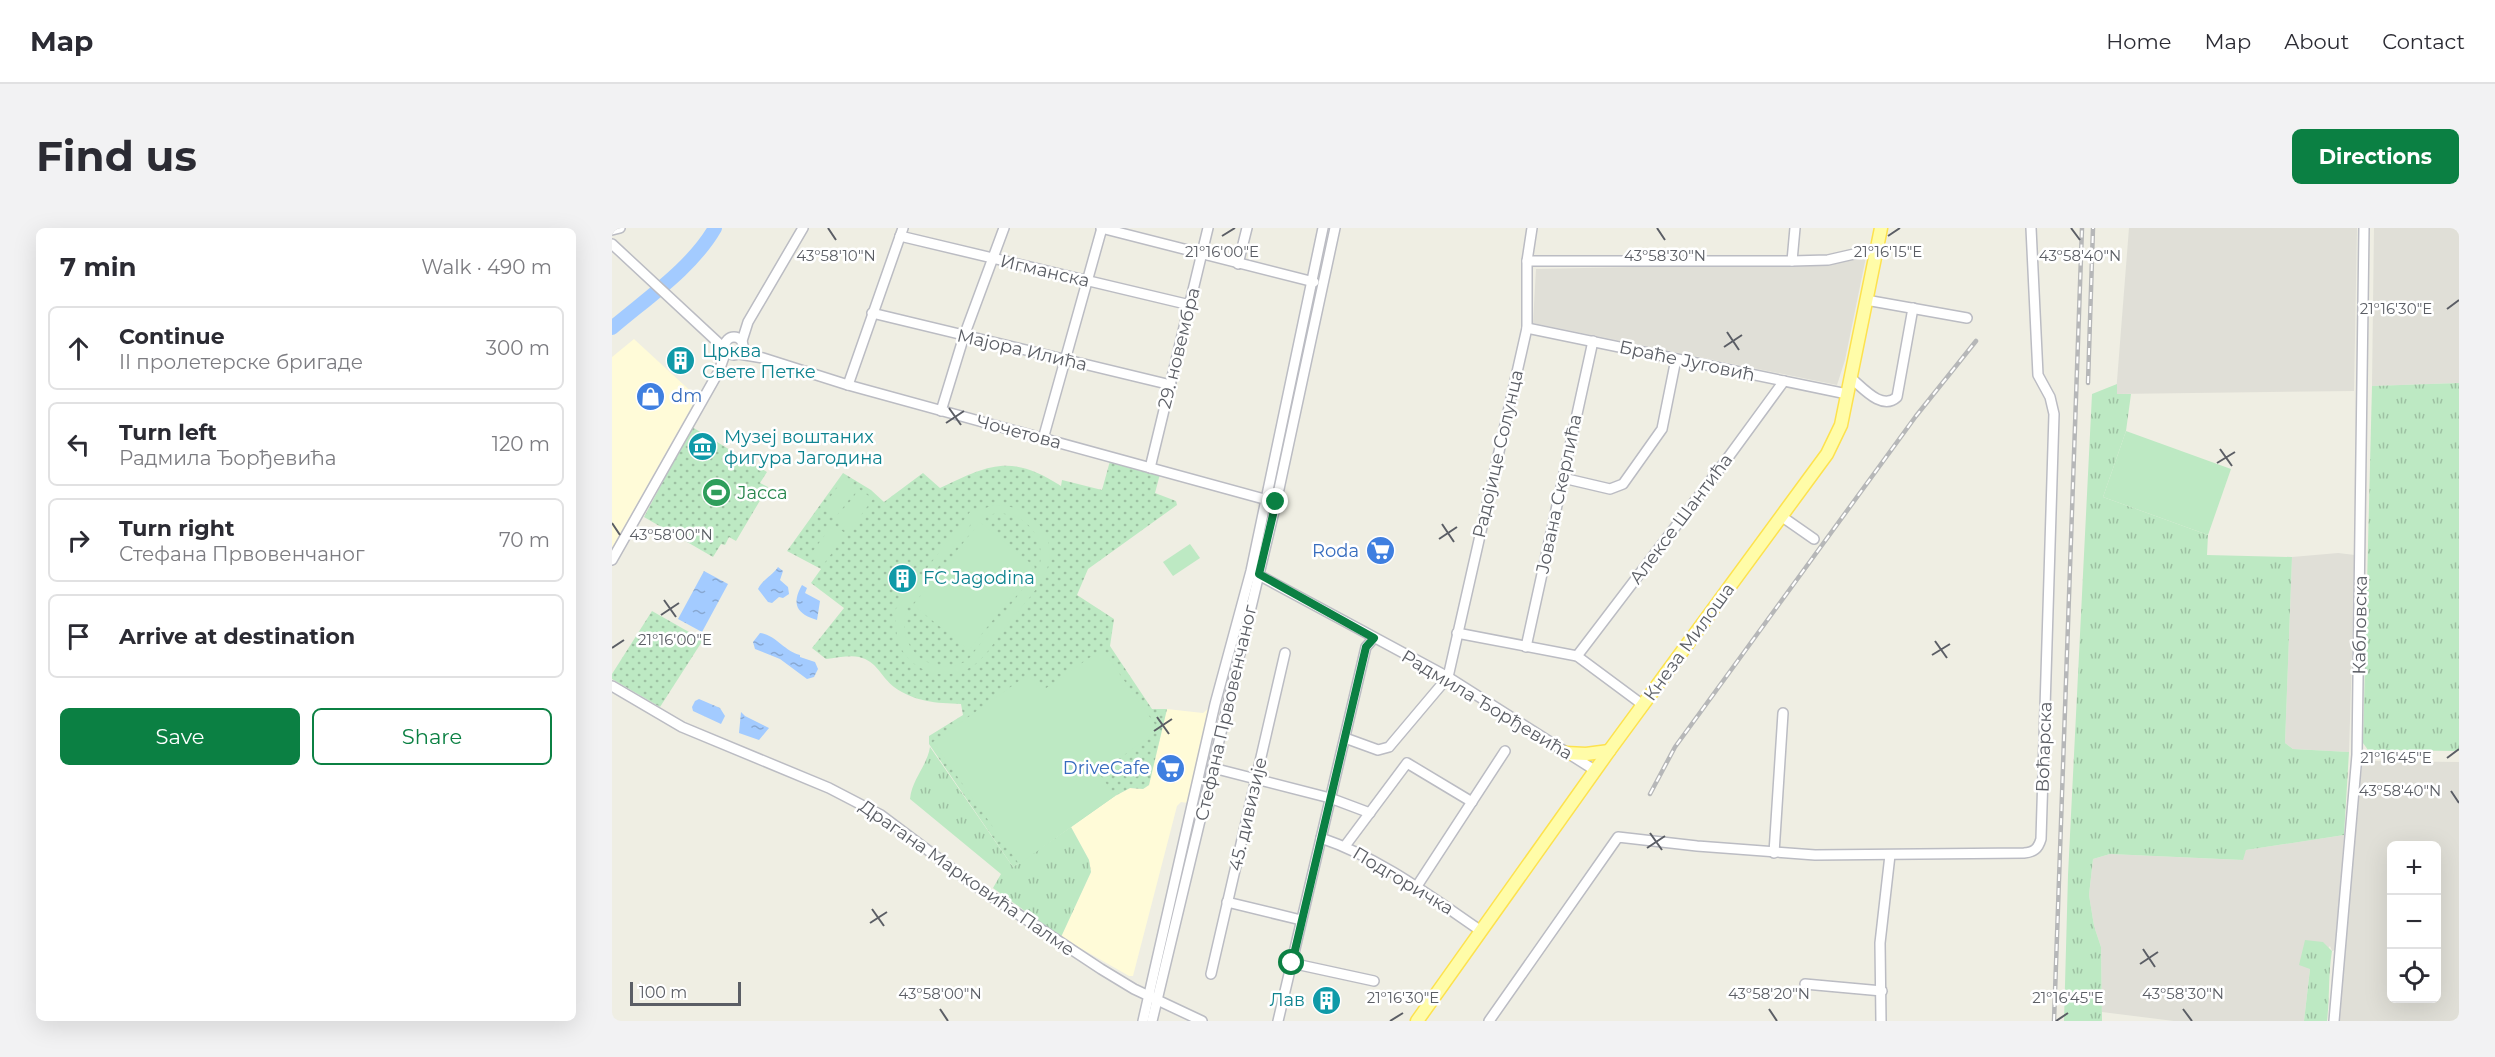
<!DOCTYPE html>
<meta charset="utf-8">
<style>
:root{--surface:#fff;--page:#f2f2f3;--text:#2b2b33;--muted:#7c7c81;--line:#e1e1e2;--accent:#0b8043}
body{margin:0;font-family:Montserrat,sans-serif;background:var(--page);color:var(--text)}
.controls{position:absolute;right:18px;bottom:18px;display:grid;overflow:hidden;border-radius:9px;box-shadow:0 6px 24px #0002}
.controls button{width:54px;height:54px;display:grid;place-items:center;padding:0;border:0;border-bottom:2px solid var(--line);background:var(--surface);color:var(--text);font:30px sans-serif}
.scale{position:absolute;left:18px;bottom:15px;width:111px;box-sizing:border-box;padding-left:6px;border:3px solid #5b5e65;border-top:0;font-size:16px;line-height:21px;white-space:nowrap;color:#5b5e65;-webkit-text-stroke:4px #fff;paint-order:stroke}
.stop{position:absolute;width:18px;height:18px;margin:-14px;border:4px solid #0b8043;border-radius:50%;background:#fff}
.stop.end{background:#0b8043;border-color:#fff;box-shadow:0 2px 6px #0008}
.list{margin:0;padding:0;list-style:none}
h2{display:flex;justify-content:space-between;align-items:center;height:78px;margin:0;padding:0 24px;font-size:26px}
h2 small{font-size:20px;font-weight:400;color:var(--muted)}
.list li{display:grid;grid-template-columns:39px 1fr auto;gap:18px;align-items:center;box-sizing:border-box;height:84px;margin:0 12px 12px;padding:0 12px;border:2px solid var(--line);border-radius:9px}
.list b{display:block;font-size:22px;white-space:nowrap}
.list p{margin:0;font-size:20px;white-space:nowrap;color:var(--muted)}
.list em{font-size:20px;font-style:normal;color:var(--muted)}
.actions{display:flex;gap:12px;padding:18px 24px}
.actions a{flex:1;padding:14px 0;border:2px solid var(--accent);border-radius:9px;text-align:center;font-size:21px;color:var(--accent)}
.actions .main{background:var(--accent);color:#fff}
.icon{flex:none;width:33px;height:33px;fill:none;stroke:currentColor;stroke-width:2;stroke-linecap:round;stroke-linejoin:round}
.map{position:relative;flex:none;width:1847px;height:793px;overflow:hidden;border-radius:9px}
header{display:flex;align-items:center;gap:36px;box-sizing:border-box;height:84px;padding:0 30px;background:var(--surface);border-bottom:2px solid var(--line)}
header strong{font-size:28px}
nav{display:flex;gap:33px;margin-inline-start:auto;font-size:21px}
.intro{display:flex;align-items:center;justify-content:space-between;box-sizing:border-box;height:144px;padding:0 36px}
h1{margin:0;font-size:42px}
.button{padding:15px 27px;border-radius:9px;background:var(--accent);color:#fff;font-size:21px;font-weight:700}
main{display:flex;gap:36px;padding:0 36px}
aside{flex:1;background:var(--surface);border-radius:9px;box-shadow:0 6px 24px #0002}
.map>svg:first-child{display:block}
.commercial{fill:#fffbd8}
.industrial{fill:#e0dfd7;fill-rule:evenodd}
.grass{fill:url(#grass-tufts)}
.park{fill:url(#park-dots)}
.pitch{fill:#bde9c3;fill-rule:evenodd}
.water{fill:url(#water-ripples)}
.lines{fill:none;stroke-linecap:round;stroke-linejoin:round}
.river{stroke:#a3cbff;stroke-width:14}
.minor-casing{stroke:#bbbcc3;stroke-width:12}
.major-casing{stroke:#fde24e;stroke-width:15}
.minor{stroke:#fff;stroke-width:9}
.major{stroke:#fffca8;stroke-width:12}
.rail-casing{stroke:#b6b7b8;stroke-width:4.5}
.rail{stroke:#fff;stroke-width:2;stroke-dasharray:7;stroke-linecap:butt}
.route{stroke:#0b8043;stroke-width:8}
.ticks{fill:none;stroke:#5b5e65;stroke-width:2}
.labels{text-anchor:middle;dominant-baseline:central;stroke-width:5;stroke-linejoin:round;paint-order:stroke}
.street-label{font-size:18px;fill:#5b5e65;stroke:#fff}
.culture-label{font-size:18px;fill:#0d838f;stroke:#fff;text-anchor:start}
.shop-label{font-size:18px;fill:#366cbe;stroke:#fff;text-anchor:end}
.leisure-label{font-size:18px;fill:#27864d;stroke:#fff;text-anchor:start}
.ticks-label{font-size:15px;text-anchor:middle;fill:#5b5e65;stroke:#fff;stroke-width:5;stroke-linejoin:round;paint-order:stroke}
</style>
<header>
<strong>Map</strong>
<nav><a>Home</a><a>Map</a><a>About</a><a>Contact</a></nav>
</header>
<div class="intro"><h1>Find us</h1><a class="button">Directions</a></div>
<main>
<aside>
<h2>7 min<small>Walk · 490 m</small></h2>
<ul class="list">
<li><svg class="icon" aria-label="ahead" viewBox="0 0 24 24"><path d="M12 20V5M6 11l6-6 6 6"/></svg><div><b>Continue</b><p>II пролетерске бригаде</p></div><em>300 m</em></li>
<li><svg class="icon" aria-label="left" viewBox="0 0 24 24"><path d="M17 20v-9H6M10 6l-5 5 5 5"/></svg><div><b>Turn left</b><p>Радмила Ђорђевића</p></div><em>120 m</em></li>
<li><svg class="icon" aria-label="right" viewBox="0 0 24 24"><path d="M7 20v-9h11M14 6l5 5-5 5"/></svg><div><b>Turn right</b><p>Стефана Првовенчаног</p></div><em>70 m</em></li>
<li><svg class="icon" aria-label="arrive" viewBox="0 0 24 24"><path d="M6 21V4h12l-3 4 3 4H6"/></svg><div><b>Arrive at destination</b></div></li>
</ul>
<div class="actions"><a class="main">Save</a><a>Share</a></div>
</aside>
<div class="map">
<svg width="1847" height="793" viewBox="0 0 1847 793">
<defs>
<pattern id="grass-tufts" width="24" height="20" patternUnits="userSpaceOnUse" patternTransform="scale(1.5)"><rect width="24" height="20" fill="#bde9c3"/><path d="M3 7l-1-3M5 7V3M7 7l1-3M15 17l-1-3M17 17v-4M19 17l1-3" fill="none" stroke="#9dc0a2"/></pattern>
<pattern id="park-dots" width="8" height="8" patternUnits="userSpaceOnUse" patternTransform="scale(1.5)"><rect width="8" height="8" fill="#bde9c3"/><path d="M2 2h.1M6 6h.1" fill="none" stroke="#9dc0a2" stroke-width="1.8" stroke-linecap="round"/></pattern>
<pattern id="water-ripples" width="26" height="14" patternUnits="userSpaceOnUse" patternTransform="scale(1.5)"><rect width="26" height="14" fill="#a3cbff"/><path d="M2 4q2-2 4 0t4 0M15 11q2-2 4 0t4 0" fill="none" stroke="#88a8d2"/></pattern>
</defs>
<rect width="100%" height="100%" fill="#efeee3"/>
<g class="commercial">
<path d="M22 111 85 169 0 320V129Z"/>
<path d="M601 476 576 575 569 574 565 578 521 748H517L449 709 479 644 477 632 459 599 503 568 518 560 531 561 537 557 555 481 591 485Z"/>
</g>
<g class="industrial">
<path d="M1517 0H1745L1742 163 1504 166Z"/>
<path d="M1762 0H1847V155L1760 158Z"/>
<path d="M1254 29 1233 132 1225 157 921 95 924 41 1213 35Z"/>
<path d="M1726 325 1743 327 1737 524 1681 521 1673 515 1680 329Z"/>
<path d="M1754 533 1847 534V793H1727L1750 537ZM1780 618H1824V770H1780Z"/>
<path d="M1732 607 1724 722 1720 723 1718 718 1698 741 1692 793H1562L1490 784 1489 719 1482 698 1477 667 1481 631 1498 626 1630 632 1634 622Z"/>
</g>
<g class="grass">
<path d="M1847 155V523L1756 522 1751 515 1760 158Z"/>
<path d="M1505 156V166H1519L1514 203 1491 269 1596 307 1595 327 1680 329 1673 515 1681 521 1737 524 1732 607 1634 622 1631 632 1498 626 1481 631 1477 667 1482 698 1489 719 1490 793H1452L1456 647 1480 166Z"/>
<path d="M318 519 401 639 459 599 477 632 479 644 449 709 381 660 389 646 298 571C300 551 315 538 318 519Z"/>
<path d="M1693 712 1711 714 1720 723C1716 747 1718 769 1715 793H1692L1698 741 1687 737Z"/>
</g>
<g class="park">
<path d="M80 199 155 244 148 255 156 259 124 313 117 309 113 317 109 316 101 329 32 289Z"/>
<path d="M498 233 548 246 543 265 564 273 565 277 476 341 465 367 502 391 498 418 540 481H555L537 557 531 561 518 560 503 568 401 639 317 516V508L351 487 349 476C324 475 303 474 282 459 269 449 265 433 247 429 238 427 224 430 214 431L200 420 232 380 199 355 209 341 175 323 231 245 259 262 272 274 311 245 328 260C376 237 399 225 449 258L450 252 490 262Z"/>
<path d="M40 383 91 412 48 479 0 451V446Z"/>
</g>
<g class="pitch">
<path d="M1514 203 1619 241 1596 307 1491 269Z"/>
<path d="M232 250 246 260 223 290 210 280Z"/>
<path d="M247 261 261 271 238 302 225 292Z"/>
<path d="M382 277C421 276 452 312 431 350 422 367 406 382 395 397 384 411 374 430 359 439 342 449 320 449 304 437 287 425 283 408 284 389L280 386 361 280 365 283ZM386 285C416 286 435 311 427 340L355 433C318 451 282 419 295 380L359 296 376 287Z"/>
<path d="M368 294 423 339 357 422 301 377Z"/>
<path d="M221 296 234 306 211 337 198 327Z"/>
<path d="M578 316 588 330 561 348 551 334Z"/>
<path d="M490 421 547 502 487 545 503 568 407 636 321 514 417 446 430 463Z"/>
</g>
<g class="water">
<path d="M166 339 171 343 168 352 176 359 177 366 171 370 167 369 160 375 156 374 146 361C150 352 161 347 166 339Z"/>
<path d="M92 343 116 356 90 404 66 391Z"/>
<path d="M190 357 195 360 193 365 208 373 205 392C185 386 179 376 190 357Z"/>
<path d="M148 405C164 407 173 424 188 427V429L203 434 206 441 202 449 195 451 168 431 143 421 141 414Z"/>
<path d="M87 471 108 480 113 488 109 496 81 483 80 479 83 473Z"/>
<path d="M129 484 133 488 157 500 147 512 127 505Z"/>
</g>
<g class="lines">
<path class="river" d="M0 100C35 70 80 40 103 0"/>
<defs>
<g id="minor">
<path d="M489 0 702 54"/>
<path d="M0 2 8 0"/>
<path d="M288 8 578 77"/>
<path d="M0 16 113 121"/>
<path d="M915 33H1180L1216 32 1264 21"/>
<path d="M1180 33 1183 0"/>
<path d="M626 36 635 0"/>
<path d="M1254 72 1355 90"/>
<path d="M260 85 559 157"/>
<path d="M915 100 1235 166"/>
<circle cx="122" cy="118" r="9"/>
<path d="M130 113 136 94 191 0"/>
<path d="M127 126 151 130 236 157 659 273"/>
<path d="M1239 150C1251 160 1270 183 1285 169L1301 80"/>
<path d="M236 157 291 0"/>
<path d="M329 183 352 108 392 0"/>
<path d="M431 211 490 0"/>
<path d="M538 240 596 0"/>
<path d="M951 250 998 261 1011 256 1050 201 1064 131"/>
<path d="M1169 288 1202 311"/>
<path d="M0 332 107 143 114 123"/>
<path d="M643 345 836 449 984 543"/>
<path d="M845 405 965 428 1031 477"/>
<path d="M914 419 981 113"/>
<path d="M965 428 1115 231 1172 153"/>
<path d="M0 458 70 499 217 560 269 587 362 657 489 741 522 761 590 793"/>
<path d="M733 510 766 522 777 519 836 449 915 100V33L920 0"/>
<path d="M601 540 718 570 758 585"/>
<path d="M709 610C768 630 818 668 869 703"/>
<path d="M733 618 795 535 860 574"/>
<path d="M1162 625 1171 485"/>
<path d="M805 658 893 523"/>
<path d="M615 674 689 692"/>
<path d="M679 735 762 753"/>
<path d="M599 746 673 425"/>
<path d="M1193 756 1270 763"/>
<path d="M531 793 603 476 639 343 711 0"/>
<path d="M540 793 664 275 723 0"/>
<path d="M666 793 754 419 762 410"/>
<path d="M877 793 1006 609 1085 618 1203 627 1412 625C1422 624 1426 621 1429 611L1442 186 1438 169 1426 147 1419 0"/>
<path d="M1269 793 1268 715 1278 627"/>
<path d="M1722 793 1745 527 1752 0"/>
</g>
<g id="major">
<path d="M954 525 974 526 997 523"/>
<path d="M805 793 997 523 1215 226 1229 197 1269 0"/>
</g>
</defs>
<use href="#minor" class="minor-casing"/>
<use href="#major" class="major-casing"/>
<use href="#minor" class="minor"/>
<use href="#major" class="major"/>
<defs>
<g id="rail">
<path d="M1476 155 1481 0"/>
<path d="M1038 566 1063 519 1304 188 1364 113"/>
<path d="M1442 793 1470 0"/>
</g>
</defs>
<use href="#rail" class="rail-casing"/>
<use href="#rail" class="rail"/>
</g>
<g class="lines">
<path class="route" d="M664 274 647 346 762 410 754 419 680 735"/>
</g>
<path class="ticks" d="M216 0 224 12M1045 0 1053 12M1459 0 1468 12M610 8 623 0M1276 8 1288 0M1835 81 1847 72M1115 104 1127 122M1112 119 1130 107M337 180 349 197M334 195 352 183M1608 221 1620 238M1605 235 1623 224M0 295 8 307M830 296 842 314M827 311 845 299M52 372 64 389M49 387 67 375M1323 413 1335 430M0 420 12 412M1320 427 1338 416M545 489 557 506M542 503 560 491M1835 530 1847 521M1839 563 1847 575M1038 605 1050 622M1035 620 1053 608M260 681 272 698M258 695 275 684M1531 721 1543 739M1528 736 1546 724M328 781 336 793M1157 781 1165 793M1571 781 1580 793M778 793 791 785M1444 793 1456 785"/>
<defs>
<symbol id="building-disc" viewBox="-11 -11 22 22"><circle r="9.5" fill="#0f9aa8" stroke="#fff"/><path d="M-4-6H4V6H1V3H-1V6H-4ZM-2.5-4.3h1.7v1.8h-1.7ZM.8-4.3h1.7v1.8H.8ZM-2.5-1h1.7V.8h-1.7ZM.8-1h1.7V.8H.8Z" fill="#fff"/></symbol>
<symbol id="shop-disc" viewBox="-11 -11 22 22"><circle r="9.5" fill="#3f7fe0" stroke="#fff"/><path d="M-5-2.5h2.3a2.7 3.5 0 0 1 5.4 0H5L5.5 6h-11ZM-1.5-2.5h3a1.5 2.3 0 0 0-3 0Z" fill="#fff"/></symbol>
<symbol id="museum-disc" viewBox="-11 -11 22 22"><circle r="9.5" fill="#0f9aa8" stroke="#fff"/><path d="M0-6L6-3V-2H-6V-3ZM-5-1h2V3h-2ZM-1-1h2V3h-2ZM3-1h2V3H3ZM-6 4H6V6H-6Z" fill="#fff"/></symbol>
<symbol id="stadium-disc" viewBox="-11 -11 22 22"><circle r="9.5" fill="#2e9e5b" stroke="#fff"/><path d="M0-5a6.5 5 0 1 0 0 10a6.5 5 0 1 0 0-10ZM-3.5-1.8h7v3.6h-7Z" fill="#fff"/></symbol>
<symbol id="supermarket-disc" viewBox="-11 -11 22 22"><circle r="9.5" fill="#3f7fe0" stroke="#fff"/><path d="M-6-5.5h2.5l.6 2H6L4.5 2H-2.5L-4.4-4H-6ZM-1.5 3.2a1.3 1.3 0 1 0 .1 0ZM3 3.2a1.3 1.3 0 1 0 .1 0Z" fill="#fff"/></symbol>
</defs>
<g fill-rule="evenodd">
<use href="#building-disc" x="52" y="116" width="33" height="33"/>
<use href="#shop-disc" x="22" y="152" width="33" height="33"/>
<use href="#museum-disc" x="74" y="202" width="33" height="33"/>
<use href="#stadium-disc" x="88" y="248" width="33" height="33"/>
<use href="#supermarket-disc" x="752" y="306" width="33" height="33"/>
<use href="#building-disc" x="274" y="334" width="33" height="33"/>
<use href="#supermarket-disc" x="542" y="524" width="33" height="33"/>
<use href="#building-disc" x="698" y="756" width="33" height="33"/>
</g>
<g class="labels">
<g class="street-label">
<text transform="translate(433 43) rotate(13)">Игманска</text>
<text transform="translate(567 120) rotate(-76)">29. новембра</text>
<text transform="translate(410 122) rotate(13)">Мајора Илића</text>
<text transform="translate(1075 133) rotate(12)">Браће Југовић</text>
<text transform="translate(407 204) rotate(15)">Чочетова</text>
<text transform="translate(886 226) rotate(-77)">Радојице Солунца</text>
<text transform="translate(947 266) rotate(-78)">Јована Скерлића</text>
<text transform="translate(1069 291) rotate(-53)">Алексе Шантића</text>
<text transform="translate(1748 397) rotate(-89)">Кабловска</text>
<text transform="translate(1077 414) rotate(-54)">Кнеза Милоша</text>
<text transform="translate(875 477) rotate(31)">Радмила Ђорђевића</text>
<text transform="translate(614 485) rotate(-77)">Стефана Првовенчаног</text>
<text transform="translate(1432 519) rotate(-88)">Воћарска</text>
<text transform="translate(636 586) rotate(-77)">45. дивизије</text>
<text transform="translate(355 650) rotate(35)">Драгана Марковића Палме</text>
<text transform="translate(791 653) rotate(31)">Подгоричка</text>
</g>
<g class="culture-label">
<text x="90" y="123">Црква<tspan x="90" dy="21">Свете Петке</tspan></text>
<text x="112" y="209">Музеј воштаних<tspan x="112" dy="21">фигура Јагодина</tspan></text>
<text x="311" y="350">FC Jagodina</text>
<text x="693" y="772" text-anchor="end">Лав</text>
</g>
<g class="shop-label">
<text x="59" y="168" text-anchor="start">dm</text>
<text x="747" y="323">Roda</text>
<text x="538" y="540">DriveCafe</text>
</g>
<g class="leisure-label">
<text x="125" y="265">Јасса</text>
</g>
</g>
<g class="ticks-label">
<text x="610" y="29">21°16'00"E</text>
<text x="1276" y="29">21°16'15"E</text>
<text x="1053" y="33">43°58'30"N</text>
<text x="224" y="33">43°58'10"N</text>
<text x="1468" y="33">43°58'40"N</text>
<text x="1784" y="86">21°16'30"E</text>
<text x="59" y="312">43°58'00"N</text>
<text x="63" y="417">21°16'00"E</text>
<text x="1784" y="535">21°16'45"E</text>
<text x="1788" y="568">43°58'40"N</text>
<text x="328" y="771">43°58'00"N</text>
<text x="1157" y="771">43°58'20"N</text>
<text x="1571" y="771">43°58'30"N</text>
<text x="791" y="775">21°16'30"E</text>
<text x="1456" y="775">21°16'45"E</text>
</g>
</svg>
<div class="controls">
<button>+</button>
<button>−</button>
<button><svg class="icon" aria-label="locate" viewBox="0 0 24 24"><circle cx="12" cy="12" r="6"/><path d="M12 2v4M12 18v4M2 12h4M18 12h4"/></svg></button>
</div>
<div class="scale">100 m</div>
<div class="stop" style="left:680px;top:735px"></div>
<div class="stop end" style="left:664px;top:274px"></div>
</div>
</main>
